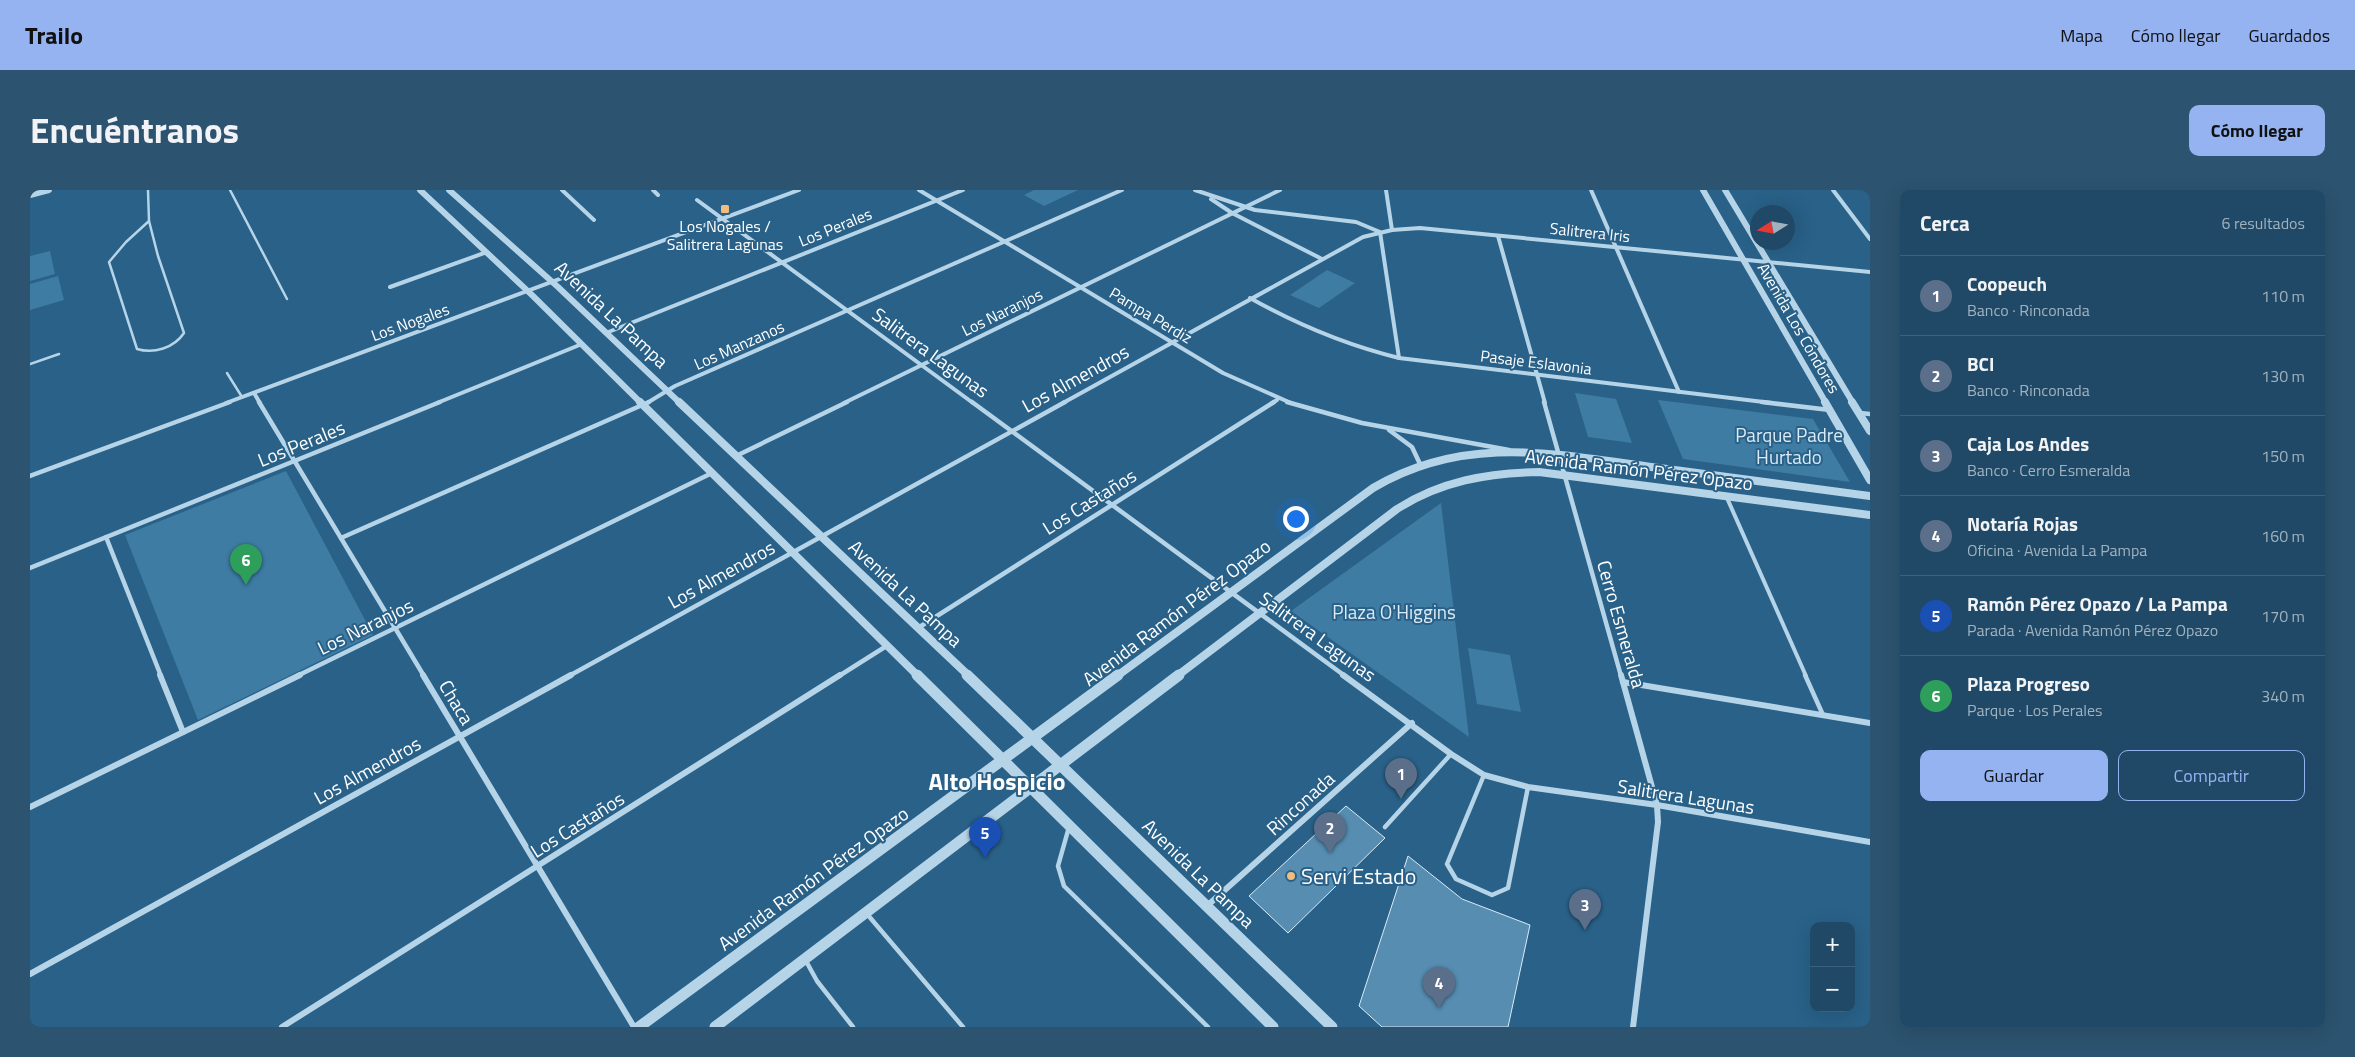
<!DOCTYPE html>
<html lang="es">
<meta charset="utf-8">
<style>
:root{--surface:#1f4966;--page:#2c536f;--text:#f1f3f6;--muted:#a1b2bf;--line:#3c617a;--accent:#95b2f1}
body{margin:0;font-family:"Titillium Web",sans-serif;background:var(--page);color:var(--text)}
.controls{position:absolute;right:15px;bottom:15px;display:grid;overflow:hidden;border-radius:10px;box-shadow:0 5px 20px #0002}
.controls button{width:45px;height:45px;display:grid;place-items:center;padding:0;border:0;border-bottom:1px solid var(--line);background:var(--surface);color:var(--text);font:25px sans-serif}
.compass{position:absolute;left:1720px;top:15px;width:45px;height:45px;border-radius:50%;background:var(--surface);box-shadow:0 5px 20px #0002;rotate:259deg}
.you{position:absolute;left:1265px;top:328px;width:18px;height:18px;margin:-12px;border:4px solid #fff;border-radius:50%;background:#1a73e8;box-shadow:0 0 0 8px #1a73e833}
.badge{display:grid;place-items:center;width:32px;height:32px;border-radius:50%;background:var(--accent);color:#fff;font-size:16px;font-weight:700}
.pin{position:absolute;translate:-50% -41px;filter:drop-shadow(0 1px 2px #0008)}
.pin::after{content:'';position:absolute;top:26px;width:18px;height:15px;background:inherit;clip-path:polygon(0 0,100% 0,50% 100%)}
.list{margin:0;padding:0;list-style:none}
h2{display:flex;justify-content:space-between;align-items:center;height:65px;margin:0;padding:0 20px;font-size:21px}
h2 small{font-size:16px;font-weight:400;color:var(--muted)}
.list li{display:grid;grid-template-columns:32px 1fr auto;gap:15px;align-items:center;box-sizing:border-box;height:80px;padding:0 20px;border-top:1px solid var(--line)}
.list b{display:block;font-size:19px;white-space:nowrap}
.list p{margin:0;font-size:16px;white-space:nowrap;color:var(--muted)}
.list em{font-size:16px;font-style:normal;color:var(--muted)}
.actions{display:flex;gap:10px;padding:15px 20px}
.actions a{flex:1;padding:11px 0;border:1px solid var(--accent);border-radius:10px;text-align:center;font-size:18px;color:var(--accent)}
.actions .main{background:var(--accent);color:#111}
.map{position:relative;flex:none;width:1840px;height:837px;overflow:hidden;border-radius:10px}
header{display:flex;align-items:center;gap:30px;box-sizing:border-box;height:70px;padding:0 25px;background:var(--accent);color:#111}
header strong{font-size:24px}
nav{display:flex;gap:28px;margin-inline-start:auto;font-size:18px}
.intro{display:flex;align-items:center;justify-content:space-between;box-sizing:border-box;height:120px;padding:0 30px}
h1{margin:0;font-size:35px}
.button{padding:12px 22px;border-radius:10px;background:var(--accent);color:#111;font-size:18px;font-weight:700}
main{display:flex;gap:30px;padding:0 30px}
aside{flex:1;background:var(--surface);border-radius:10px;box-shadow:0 5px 20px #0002}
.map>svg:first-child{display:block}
.green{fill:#3e7ca4}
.building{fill:#568db1;stroke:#daebf7}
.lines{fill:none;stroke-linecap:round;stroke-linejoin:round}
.service-far2{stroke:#b6d4e8;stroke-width:2.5}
.service-far1{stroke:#b6d4e8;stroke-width:4}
.service{stroke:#b6d4e8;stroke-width:4.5}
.minor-far2{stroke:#b6d4e8;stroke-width:4}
.minor-far1{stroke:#b6d4e8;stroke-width:4.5}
.minor{stroke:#b6d4e8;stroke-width:6}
.tertiary-far2{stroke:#b6d4e8;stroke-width:6}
.tertiary-far1{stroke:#b6d4e8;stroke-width:8}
.tertiary{stroke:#b6d4e8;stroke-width:11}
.poi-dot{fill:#efbd7e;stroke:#296188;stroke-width:2}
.labels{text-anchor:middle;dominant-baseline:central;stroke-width:4;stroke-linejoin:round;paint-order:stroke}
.far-poi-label{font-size:16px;fill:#fff;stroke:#296188}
.far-street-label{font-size:16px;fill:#fff;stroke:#296188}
.street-label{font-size:19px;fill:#fff;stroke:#296188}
.park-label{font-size:19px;fill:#daebf7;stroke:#296188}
.near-poi-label{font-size:22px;fill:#fff;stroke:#296188;text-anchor:start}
.district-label{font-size:24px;font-weight:bold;fill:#fff;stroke:#296188}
</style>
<header>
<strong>Trailo</strong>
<nav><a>Mapa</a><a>Cómo llegar</a><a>Guardados</a></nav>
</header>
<div class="intro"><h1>Encuéntranos</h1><a class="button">Cómo llegar</a></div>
<main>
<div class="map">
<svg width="1840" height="837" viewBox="0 0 1840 837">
<rect width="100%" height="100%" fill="#296188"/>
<g class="green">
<path d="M1004 0H1048L1014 16 994 5Z"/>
<path d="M20 61 25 84 0 91V66Z"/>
<path d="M1297 80 1325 93 1289 118 1260 105Z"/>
<path d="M28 86 34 110 0 120V94Z"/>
<path d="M1545 203 1586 209 1602 253 1558 247Z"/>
<path d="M1628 210 1783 229 1820 292 1653 269Z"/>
<path d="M256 281 343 445 168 530 95 345Z"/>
<path d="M1411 313 1439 547 1261 421Z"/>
<path d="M1438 458 1480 465 1491 522 1447 514Z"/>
</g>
<g class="building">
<path d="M1316 616 1355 648 1258 743 1219 706Z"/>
<path d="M1378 666 1432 709 1500 735 1478 837H1352L1329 816Z"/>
</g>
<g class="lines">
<g class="service-far2">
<path d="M118 0 119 31"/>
<path d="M200 0 257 109"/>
<path d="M119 31 128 66 154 143C144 158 124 164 107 159L79 72 96 52Z"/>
<path d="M0 174 29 164"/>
<path d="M197 183 212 207"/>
</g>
<path class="service-far1" d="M1697 308 1776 486"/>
<g class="service">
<path d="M1775 485 1793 525"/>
<path d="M1454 585 1417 674 1426 689 1462 705 1478 698 1498 597"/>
<path d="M1039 637 1028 676 1034 696 1178 837"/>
<path d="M1355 637 1421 564"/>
<path d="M837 724 933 837"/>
<path d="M776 771 787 791 823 837"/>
</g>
<g class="minor-far2">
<path d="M532 0 564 30"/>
<path d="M623 0 628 5"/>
<path d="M889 0 1193 183 1261 213"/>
<path d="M1165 0 1225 20 1326 32 1350 42 1369 168"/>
<path d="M1356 0 1362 40"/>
<path d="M1561 0 1649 202"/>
<path d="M1803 0 1840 49"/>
<path d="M1181 9 1202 23 1292 69"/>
<path d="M667 10 943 213"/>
<path d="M1468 46 1515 213"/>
<path d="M360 97 457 62"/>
<path d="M1220 108C1268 135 1316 155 1369 168L1742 213"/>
<path d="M576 143 933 0"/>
<path d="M224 203 230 213"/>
<path d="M196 213 769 0"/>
<path d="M407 213 552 154"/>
<path d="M617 213 645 196 1092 0"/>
<path d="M814 213 1250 0"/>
<path d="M1033 213 1333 47 1362 40 1390 38 1840 82"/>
<path d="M1242 213 1247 210"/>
</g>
<g class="minor-far1">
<path d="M229 212 394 486"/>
<path d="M942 212 1315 486"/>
<path d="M1257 212 1332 233 1479 260"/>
<path d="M1514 212 1591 486"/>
<path d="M1732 212 1800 220"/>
<path d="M1830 223 1840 224"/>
<path d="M1359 240 1382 257 1390 274"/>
<path d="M706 266 817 212"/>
<path d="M0 286 200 212"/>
<path d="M76 347 131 486"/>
<path d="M311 348 619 212"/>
<path d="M0 378 410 212"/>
<path d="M888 438 1244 212"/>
<path d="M267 486 682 283"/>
<path d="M539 486 1035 212"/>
<path d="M809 486 858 455"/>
</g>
<g class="minor">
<path d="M130 485 153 542"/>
<path d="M393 485 604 837"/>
<path d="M1313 485 1421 564 1454 585 1498 597 1627 615 1840 652"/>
<path d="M1591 485 1627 615 1628 632 1603 837"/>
<path d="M1593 492 1840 533"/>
<path d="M0 617 270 485"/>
<path d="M1178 715 1382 533"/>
<path d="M0 784 541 485"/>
<path d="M252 837 810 485"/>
</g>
<g class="tertiary-far2">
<path d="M390 0 503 106 611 213"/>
<path d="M419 0 528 97 650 213"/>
<path d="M1673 0 1796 213"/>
<path d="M1695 0 1823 213"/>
<path d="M0 5 19 0"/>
</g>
<g class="tertiary-far1">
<path d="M610 212 888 486"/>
<path d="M649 212 939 486"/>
<path d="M1795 212 1840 290"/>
<path d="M1822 212 1840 241"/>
<path d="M1087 486 1343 298C1439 241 1534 266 1637 279 1705 288 1772 297 1840 306"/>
<path d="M1147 486 1367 319C1411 291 1457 283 1509 282L1840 325"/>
</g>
<g class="tertiary">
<path d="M887 485 1243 837"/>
<path d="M937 485 1302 837"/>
<path d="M609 837 1088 485"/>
<path d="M685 837 1149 485"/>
</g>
</g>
<g class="poi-dot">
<rect x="690" y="14" width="10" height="10" rx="2.5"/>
<circle cx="1261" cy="686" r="5"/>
</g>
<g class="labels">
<g class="far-poi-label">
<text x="695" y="36">Los Nogales /<tspan x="695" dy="18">Salitrera Lagunas</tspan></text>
</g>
<g class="far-street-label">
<text transform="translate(805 37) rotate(-22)">Los Perales</text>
<text transform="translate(1560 42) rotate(6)">Salitrera Iris</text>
<text transform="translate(972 122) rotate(-26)">Los Naranjos</text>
<text transform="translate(1121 125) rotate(31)">Pampa Perdiz</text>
<text transform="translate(380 132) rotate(-20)">Los Nogales</text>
<text transform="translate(1769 138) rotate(60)">Avenida Los Cóndores</text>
<text transform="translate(709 155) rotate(-24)">Los Manzanos</text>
<text transform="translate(1506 172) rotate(7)">Pasaje Eslavonia</text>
</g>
<g class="street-label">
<text transform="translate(582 124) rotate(43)">Avenida La Pampa</text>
<text transform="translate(901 162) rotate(36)">Salitrera Lagunas</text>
<text transform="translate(1045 188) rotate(-29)">Los Almendros</text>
<text transform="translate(271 253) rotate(-22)">Los Perales</text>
<text transform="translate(1609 279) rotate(7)">Avenida Ramón Pérez Opazo</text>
<text transform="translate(1059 311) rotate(-32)">Los Castaños</text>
<text transform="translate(691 384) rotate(-29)">Los Almendros</text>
<text transform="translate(876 403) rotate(43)">Avenida La Pampa</text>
<text transform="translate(1146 422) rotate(-37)">Avenida Ramón Pérez Opazo</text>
<text transform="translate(1592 434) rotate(74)">Cerro Esmeralda</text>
<text transform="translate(335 436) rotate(-26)">Los Naranjos</text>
<text transform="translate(1288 446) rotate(36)">Salitrera Lagunas</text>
<text transform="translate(427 512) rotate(59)">Chaca</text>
<text transform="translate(337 580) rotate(-29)">Los Almendros</text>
<text transform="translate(1656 606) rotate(9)">Salitrera Lagunas</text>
<text transform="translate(1270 613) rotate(-42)">Rinconada</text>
<text transform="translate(547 634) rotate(-32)">Los Castaños</text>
<text transform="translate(1169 683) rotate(44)">Avenida La Pampa</text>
<text transform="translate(783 688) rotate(-36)">Avenida Ramón Pérez Opazo</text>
</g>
<g class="park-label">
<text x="1759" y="244">Parque Padre<tspan x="1759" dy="22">Hurtado</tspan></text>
<text x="1364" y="421">Plaza O'Higgins</text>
</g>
<g class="near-poi-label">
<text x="1271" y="686">Servi Estado</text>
</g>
<g class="district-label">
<text x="967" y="591">Alto Hospicio</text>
</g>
</g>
</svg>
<div class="controls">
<button>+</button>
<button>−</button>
</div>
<svg class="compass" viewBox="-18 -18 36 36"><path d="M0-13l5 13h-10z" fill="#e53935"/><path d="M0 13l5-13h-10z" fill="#a1b2bf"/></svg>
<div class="you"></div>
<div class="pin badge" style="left:1371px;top:609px;background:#5c6f8a">1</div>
<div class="pin badge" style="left:1300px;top:663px;background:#5c6f8a">2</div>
<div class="pin badge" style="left:1555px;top:740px;background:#5c6f8a">3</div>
<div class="pin badge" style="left:1409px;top:818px;background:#5c6f8a">4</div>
<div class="pin badge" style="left:955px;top:668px;background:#1a4fb4">5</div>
<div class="pin badge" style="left:216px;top:395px;background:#2e9e5b">6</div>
</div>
<aside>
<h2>Cerca<small>6 resultados</small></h2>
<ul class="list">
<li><span class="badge" style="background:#5c6f8a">1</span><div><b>Coopeuch</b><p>Banco · Rinconada</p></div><em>110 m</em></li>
<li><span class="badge" style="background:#5c6f8a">2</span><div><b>BCI</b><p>Banco · Rinconada</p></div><em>130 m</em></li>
<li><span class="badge" style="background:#5c6f8a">3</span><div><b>Caja Los Andes</b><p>Banco · Cerro Esmeralda</p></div><em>150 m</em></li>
<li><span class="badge" style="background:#5c6f8a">4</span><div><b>Notaría Rojas</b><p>Oficina · Avenida La Pampa</p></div><em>160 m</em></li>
<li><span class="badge" style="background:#1a4fb4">5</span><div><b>Ramón Pérez Opazo / La Pampa</b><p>Parada · Avenida Ramón Pérez Opazo</p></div><em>170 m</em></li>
<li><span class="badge" style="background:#2e9e5b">6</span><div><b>Plaza Progreso</b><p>Parque · Los Perales</p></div><em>340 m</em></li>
</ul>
<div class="actions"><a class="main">Guardar</a><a>Compartir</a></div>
</aside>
</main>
